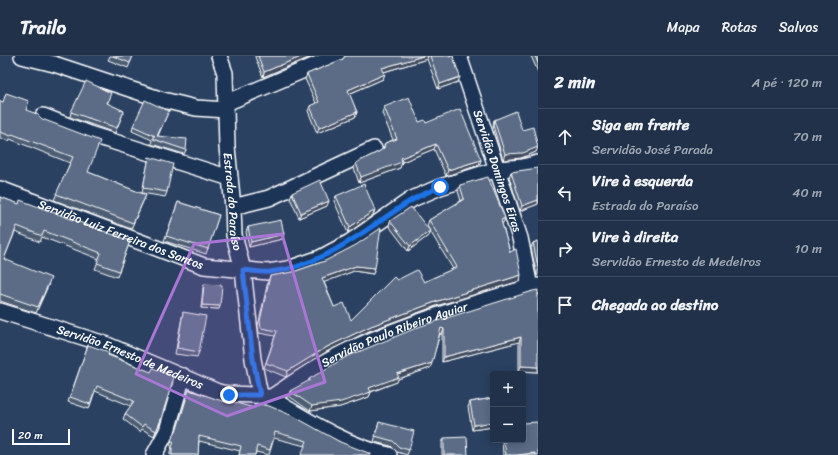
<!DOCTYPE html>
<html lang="pt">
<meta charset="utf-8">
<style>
:root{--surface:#203149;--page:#283950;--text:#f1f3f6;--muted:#a2a9b4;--line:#3d4c61}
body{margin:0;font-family:Sriracha,sans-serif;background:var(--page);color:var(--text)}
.controls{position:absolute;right:12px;bottom:12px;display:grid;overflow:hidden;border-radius:4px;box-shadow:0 2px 10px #0003}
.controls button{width:36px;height:36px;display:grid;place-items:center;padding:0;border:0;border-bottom:1px solid var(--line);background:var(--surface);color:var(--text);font:20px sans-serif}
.scale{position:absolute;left:12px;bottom:10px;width:58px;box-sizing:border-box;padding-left:4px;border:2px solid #fff;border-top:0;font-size:11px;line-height:14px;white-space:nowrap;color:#fff;-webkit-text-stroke:3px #1d3557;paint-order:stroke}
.stop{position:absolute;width:12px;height:12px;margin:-9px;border:3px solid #1a73e8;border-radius:50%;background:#fff}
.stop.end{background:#1a73e8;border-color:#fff;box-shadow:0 1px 4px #0008}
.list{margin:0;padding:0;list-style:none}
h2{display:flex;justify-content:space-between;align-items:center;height:52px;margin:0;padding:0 16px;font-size:17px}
h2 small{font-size:13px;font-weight:400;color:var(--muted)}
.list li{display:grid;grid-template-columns:26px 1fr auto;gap:12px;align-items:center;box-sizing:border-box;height:56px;padding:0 16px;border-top:1px solid var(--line)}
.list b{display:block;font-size:15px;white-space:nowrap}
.list p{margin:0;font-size:13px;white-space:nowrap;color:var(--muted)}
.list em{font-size:13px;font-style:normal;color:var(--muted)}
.icon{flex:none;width:22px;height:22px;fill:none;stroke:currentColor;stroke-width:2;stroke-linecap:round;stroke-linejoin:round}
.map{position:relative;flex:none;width:538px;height:399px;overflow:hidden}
header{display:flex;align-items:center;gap:24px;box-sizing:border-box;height:56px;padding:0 20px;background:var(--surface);border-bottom:1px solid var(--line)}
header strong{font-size:19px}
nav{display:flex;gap:22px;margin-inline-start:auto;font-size:14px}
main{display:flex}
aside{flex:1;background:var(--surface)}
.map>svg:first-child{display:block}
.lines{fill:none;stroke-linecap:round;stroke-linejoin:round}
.minor-casing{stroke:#fff;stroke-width:18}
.minor{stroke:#1d3557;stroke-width:15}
.wall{fill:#4e5d73;stroke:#fff}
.shaded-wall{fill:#404c5e;stroke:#fff}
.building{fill:#5b6c86;stroke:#fff}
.route{stroke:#1a73e8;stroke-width:5}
.marked{fill:#a976d5;fill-opacity:0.2;stroke:#a976d5;stroke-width:3;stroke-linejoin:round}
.labels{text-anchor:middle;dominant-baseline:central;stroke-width:3;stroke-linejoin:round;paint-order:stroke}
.street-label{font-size:12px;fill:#fff;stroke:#1d3557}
</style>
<header>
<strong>Trailo</strong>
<nav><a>Mapa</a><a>Rotas</a><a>Salvos</a></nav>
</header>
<main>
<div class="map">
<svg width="538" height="399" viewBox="0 0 538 399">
<rect width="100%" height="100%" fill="#2a4161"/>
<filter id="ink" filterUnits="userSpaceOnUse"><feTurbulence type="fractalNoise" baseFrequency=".025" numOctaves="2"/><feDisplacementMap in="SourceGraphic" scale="8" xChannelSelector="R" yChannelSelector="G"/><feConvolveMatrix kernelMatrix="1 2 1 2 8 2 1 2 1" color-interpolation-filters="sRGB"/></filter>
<g filter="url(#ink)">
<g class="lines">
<defs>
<g id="minor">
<path d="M22 0 54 8 163 44 196 52 226 54"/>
<path id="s1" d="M219 0 225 17 227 91 233 151 234 179 243 214 253 303 260 339"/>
<path id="s2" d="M459 0 520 182 530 231"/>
<path d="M226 47 337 0"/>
<path d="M43 60 89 78 230 122"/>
<path id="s3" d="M0 133 204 210 268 216 288 213 320 202 350 186 412 143 440 131 498 113 523 111 538 107"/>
<path d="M233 151 269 142 374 93"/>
<path id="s4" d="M0 255 105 288 218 336C235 341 253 336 270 342 296 325 322 306 351 293 408 267 469 249 530 231L538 230"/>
<path d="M270 342C305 363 348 391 389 399"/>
<path d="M154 399 167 375 183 320"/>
</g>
</defs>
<use href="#minor" class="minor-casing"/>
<use href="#minor" class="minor"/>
</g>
<g class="wall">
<path d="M110 0H133L128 12 108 4Z"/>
<path d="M255 0H313L263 21 255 1Z"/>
<path d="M345 0H453L458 26 438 33 427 3 384 16 383 23 349 38 357 56 355 61 317 77 308 55 310 50 316 47 305 23 307 18 343 3Z"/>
<path d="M531 0H538V16Z"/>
<path d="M110 42 107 48 124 55 115 77 70 61 71 56Z"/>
<path d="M0 45 26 54 88 116 146 139 131 173 54 144 70 107 10 83 9 85 0 82Z"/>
<path d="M384 51 419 66 426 67 481 104 479 109 446 120 434 93 402 106 400 112 359 127 354 112 356 107 380 95 383 93 385 87 393 84 382 57Z"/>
<path d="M167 59 158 80 186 94 184 98 151 88 152 84 132 75 133 70Z"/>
<path d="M494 64 538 89 536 96 521 102 503 104 493 69Z"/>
<path d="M149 101 167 136 165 141 142 137 148 106Z"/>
<path d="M538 113V148L520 155 509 121 511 116Z"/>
<path d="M460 129 503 167 502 168 510 196 520 225 436 250 369 275 326 296 286 321 264 312 275 280 259 277 258 270 268 225 270 220 293 216 325 205 373 218 354 215 324 226 334 251 351 264 397 224 424 226 453 213 427 170 429 164 461 145 458 135Z"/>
<path d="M292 137 327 150 299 162 290 142Z"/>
<path d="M336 140 373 159 348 177 334 145Z"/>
<path d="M0 141 19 148 130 185 117 221 95 213 99 203 42 181 40 186 15 176 4 203 49 228 36 257 0 245Z"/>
<path d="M178 146 219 159 206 198 164 185Z"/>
<path d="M390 165 428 180 408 195 389 170Z"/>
<path d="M248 171 282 183 249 191 246 176Z"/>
<path d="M538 185V219L537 220 531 192 533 187Z"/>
<path d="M204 228 220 250 219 253 201 252 203 231Z"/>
<path d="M533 235 538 316 519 315V286L442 306V278H440L430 312 398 323 397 326 371 336 369 341 340 351 310 355 289 340 290 335 308 326 309 323Z"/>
<path d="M183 256 199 296 197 301 175 298 182 261Z"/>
<path d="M88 289 108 299 159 372 154 380 142 373 140 376 123 363 125 358 131 350 95 335 89 353 68 346Z"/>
<path d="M189 334 225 346 254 352 256 347 340 386 305 390 274 382 269 399 256 396 255 399H239L240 395 199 385 198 399H170V396L172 391 170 389 177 374Z"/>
<path d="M493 342V371L472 374 468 351 470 346Z"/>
<path d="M379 366 409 394 407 399 397 396 391 390 374 386Z"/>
<path d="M444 382 468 399H442V387Z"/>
<path d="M502 384H523L538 399H503Z"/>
</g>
<g class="shaded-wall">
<path d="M303 0H313L263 21 264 16Z"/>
<path d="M423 0H428L427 3 380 17 382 12Z"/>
<path d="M385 18 383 23 346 39 348 34Z"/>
<path d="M460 21 458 26 438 33 440 28Z"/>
<path d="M357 56 355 61 317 77 319 72Z"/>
<path d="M436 88 434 93 402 106 400 112 359 127 361 121 401 102Z"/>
<path d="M538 91 536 96 521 102 503 104 505 98Z"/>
<path d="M481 104 479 109 446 120 448 114Z"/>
<path d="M538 144V148L520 155 522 150Z"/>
<path d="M329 145 327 150 299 162 301 157Z"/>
<path d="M375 154 373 159 348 177 350 171Z"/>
<path d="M505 162 503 167 499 169 501 164Z"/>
<path d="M430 175 428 180 408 195 410 190Z"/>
<path d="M284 178 282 183 249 191 251 186Z"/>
<path d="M356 210 375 212 373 218 354 215 320 228 322 222Z"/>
<path d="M521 219 520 225 436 250 369 275 326 296 286 321 288 315 327 291 371 270 438 245Z"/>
<path d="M202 249 220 250 219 253 201 252Z"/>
<path d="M441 272 444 273 442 278 439 277Z"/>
<path d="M521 281 519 286 442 306 444 301Z"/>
<path d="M432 307 430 312 398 323 397 326 367 337 369 332 397 318Z"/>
<path d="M521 310 538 311V316L519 315Z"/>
<path d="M371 336 369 341 340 351 310 355 312 350Z"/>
<path d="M160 366 159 372 154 380 156 375Z"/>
<path d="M493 366V371L472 374 474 369Z"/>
<path d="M535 397 534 399H517Z"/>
</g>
<g class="building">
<path d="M113 0H133L130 7Z"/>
<path d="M258 0H303L264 16Z"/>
<path d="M345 0H423L382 12 385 18 348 34 357 56 319 72 310 50 319 46 307 18 343 3Z"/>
<path d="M430 0H453L460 21 440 28Z"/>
<path d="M535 0H538V7Z"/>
<path d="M86 25 111 37 107 47 124 55 117 72 71 56Z"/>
<path d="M6 37 29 45 26 54 37 58 42 63 100 85 88 116 146 139 133 167 56 138 73 101 12 78 11 80 0 76V45L3 46Z"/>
<path d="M409 41 419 66 425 64 426 67 460 53 481 104 448 114 436 88 401 102 402 106 361 121 356 107 380 95 384 92 385 87 397 83 384 51Z"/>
<path d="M145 44 169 55 157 80 187 83 186 94 153 83V79L155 80 133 70Z"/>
<path d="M516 55 522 74 533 71 538 91 523 97 505 98 494 64Z"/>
<path d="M149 101 173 108 167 136 143 132Z"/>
<path d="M538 112V144L522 150 511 116Z"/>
<path d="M488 121 505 162 501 164 510 196 516 193 521 219 438 245 371 270 327 291 288 315 266 307 277 275 261 272 260 265 270 220 293 216 325 205 356 189 381 172 375 212 356 210 322 222 334 251 344 247 351 264 394 221 397 224 417 214 424 226 457 211 429 164 464 143 460 129Z"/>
<path d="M320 124 329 145 301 157 292 137Z"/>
<path d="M364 128 375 154 350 171 336 140Z"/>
<path d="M0 141 19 148 20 144 130 185 119 215 97 207 101 197 44 175 42 180 17 170 4 203 51 222 38 251 0 238Z"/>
<path d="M178 146 219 159 208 193 166 180Z"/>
<path d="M411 151 430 175 410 190 390 165Z"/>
<path d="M281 164 284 178 251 186 248 171Z"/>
<path d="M538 185V211L533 187Z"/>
<path d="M204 228 222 229 220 250 202 249Z"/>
<path d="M538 234V311L521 310V281L444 301V273L441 272 432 307 397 318 399 321 369 332 371 336 341 346 312 350 290 335 310 324 309 323 346 301 421 270 533 235Z"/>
<path d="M183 256 206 260 199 296 177 292Z"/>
<path d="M88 289 109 296 108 299 151 316 153 312 174 321 160 366 156 375 144 368 142 371 125 358 134 345 97 330 90 348 70 341Z"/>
<path d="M189 334 225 346 226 344 254 352 256 347 269 350 293 360 340 386 371 398V399H301L307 385 275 376 270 394 257 390 255 399H239L241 390 199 380 198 399H172V391L174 386 171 384 177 373Z"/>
<path d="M493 342V366L474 369 470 346Z"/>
<path d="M379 366 414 375 409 394 399 391 393 385 375 380Z"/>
<path d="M538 366V399H535V397L517 399H506L504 384H523V367Z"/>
<path d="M467 381 468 399H444V382Z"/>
</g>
</g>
<g class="lines" filter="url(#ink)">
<path class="route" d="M229 339H260L253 303 243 214C252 215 262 217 270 216 326 210 366 172 412 144 420 139 431 135 440 131"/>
</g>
<path class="marked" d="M282 178 325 326 227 360 136 318 194 188Z"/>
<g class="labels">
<g class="street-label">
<text stroke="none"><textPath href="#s2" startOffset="121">Servidão Domingos Eiras</textPath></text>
<text stroke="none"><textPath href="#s1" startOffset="147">Estrada do Paraíso</textPath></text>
<text stroke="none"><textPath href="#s3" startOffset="129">Servidão Luiz Ferreira dos Santos</textPath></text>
<text stroke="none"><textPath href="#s4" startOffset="426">Servidão Paulo Ribeiro Aguiar</textPath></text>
<text stroke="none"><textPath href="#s4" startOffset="138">Servidão Ernesto de Medeiros</textPath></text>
</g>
</g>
</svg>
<div class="controls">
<button>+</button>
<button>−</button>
</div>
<div class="scale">20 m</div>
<div class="stop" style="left:440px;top:131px"></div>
<div class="stop end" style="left:229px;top:339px"></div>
</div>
<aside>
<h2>2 min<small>A pé · 120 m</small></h2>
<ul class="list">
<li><svg class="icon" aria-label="ahead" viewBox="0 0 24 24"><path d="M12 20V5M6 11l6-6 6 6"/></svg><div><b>Siga em frente</b><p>Servidão José Parada</p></div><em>70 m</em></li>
<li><svg class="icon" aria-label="left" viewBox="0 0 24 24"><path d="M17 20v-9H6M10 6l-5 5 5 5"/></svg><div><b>Vire à esquerda</b><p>Estrada do Paraíso</p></div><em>40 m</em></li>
<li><svg class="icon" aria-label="right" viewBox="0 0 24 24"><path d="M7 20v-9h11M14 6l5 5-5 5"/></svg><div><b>Vire à direita</b><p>Servidão Ernesto de Medeiros</p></div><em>10 m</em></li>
<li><svg class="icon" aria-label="arrive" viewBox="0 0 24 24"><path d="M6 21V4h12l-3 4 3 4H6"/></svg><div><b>Chegada ao destino</b></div></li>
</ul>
</aside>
</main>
